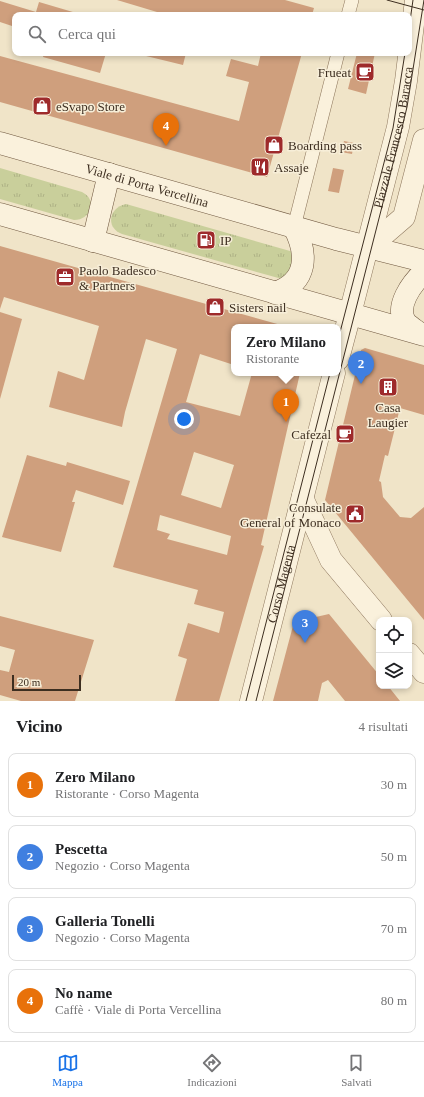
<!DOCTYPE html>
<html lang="it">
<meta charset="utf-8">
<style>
:root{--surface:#fff;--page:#f6f6f6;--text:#202124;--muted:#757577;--line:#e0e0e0;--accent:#1a73e8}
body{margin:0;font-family:Georgia,serif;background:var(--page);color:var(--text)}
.controls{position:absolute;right:12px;bottom:12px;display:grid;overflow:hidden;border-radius:8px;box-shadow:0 2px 6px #0003}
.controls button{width:36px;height:36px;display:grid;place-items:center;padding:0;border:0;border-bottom:1px solid var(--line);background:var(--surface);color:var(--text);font:20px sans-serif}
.scale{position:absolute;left:12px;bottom:10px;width:69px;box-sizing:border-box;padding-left:4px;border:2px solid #3d2e20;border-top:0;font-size:11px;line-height:14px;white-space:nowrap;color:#3d2e20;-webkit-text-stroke:3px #f7eed8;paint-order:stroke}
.you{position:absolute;left:184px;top:419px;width:14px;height:14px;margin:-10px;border:3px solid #fff;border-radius:50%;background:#1a73e8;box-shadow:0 0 0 6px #1a73e833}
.badge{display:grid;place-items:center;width:26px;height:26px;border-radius:50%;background:var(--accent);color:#fff;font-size:13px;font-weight:700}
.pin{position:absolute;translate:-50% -33px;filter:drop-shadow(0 1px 2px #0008)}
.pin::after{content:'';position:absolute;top:21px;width:14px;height:12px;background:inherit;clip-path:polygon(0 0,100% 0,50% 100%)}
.popup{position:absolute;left:231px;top:324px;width:110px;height:52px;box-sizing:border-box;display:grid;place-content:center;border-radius:8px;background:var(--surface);filter:drop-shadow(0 1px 3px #0005);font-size:13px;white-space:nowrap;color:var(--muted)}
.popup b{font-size:15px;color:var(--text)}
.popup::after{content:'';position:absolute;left:50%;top:100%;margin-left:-8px;border:8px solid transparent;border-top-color:var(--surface)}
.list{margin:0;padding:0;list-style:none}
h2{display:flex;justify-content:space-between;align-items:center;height:52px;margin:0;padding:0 16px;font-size:17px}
h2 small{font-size:13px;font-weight:400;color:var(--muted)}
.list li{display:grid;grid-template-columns:26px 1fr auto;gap:12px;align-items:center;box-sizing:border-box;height:64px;margin:0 8px 8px;padding:0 8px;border:1px solid var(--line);border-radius:8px}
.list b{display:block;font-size:15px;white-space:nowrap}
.list p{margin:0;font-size:13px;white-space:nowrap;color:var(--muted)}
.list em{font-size:13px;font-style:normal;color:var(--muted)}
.icon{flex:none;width:22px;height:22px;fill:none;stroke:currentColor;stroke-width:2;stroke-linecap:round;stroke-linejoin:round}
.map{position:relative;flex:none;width:424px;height:701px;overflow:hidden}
.search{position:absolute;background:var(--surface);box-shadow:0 2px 6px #0003;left:12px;right:12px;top:12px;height:44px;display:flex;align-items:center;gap:10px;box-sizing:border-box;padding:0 14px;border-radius:8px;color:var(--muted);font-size:15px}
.sheet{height:340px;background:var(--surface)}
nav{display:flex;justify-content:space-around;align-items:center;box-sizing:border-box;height:56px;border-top:1px solid var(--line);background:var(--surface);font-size:11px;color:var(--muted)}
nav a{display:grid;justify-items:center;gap:2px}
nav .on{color:var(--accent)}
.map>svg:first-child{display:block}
.grass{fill:url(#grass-tufts)}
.building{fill:#cf9f7d;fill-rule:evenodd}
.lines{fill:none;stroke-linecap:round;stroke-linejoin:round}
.service-casing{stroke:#8d765c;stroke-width:14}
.minor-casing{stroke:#8d765c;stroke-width:23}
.tertiary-casing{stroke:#8d765c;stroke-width:23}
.secondary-casing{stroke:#6f573f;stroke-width:23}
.service{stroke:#faf1dc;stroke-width:13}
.minor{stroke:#faf1dc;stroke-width:22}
.tertiary{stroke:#faf1dc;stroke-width:22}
.secondary{stroke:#faf1dc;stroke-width:22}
.tram{stroke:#3d2e20;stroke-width:1}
.labels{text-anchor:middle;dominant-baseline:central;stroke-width:3;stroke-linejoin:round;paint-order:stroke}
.poi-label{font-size:13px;fill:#3d2e20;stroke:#f7eed8;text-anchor:start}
.street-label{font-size:13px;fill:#3d2e20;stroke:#f7eed8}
</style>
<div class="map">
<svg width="424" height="701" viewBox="0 0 424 701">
<defs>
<pattern id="grass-tufts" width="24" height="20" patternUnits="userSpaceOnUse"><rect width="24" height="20" fill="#c9cf9b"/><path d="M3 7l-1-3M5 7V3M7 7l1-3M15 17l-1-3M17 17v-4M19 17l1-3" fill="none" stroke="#aeb285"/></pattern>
</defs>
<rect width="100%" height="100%" fill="#f0e4c8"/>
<g class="grass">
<path d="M0 168 82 192C98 200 91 220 74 220L0 199Z"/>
<path d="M126 204 290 251 294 253 299 261 282 279 122 234C105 228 109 207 126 204Z"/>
</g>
<g class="building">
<path d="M117 0H285L314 8 312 15H167Z"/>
<path d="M0 1 36 12 39 2 83 15H15V27L0 22Z"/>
<path d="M44 53H106L100 73 43 57Z"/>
<path d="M142 53H186L183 65 142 55Z"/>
<path d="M261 53H302L267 177 0 102V56L239 121 249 82 226 76 231 59 258 66Z"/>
<path d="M357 53H375L366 94 348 89Z"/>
<path d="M344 141 354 143 352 154 341 152Z"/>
<path d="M333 168 344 170 339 193 328 191Z"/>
<path d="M0 246 288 327H234V365L200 354 186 402 240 416 252 373H300L261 545 264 546 219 701H175L187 659 178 656 188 623 219 633 224 612 194 604 198 590 113 567 177 349 146 339 125 412 122 427 49 407 58 371 84 380 99 326 4 297 0 309ZM194 452 234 465 221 508 181 495ZM160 515 231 536 227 555 167 539 170 534 157 530Z"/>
<path d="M0 312 22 319 0 399Z"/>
<path d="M365 348 424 365V415L400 408 388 456 385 455 379 481 381 482 383 497 400 517 411 518 424 507V620L325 500 361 350Z"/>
<path d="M27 455 66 466 67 462 130 481 123 505 76 490 72 502H75L61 552 2 537Z"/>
<path d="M329 614 379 675V686H388L400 701H345L328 680 322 683 318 701H273L294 622Z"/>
<path d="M0 616 94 640 75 701H21L0 695V670L9 672 15 650 0 646Z"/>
</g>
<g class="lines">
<defs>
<g id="service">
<path d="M348 15 352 0"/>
<path d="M294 227 338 53"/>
</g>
<g id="minor">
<path d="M338 359 350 314"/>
<path d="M303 496 304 502 331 560 381 620"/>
<path d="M409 654 424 672"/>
<path id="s1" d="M251 701 334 373"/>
</g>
<g id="tertiary">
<path d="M368 248 404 217 424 140"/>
<path id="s2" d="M350 314 398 127 406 81 416 0"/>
</g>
<g id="secondary">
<path id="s3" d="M0 143 336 239 424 261"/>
<path d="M0 214 424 335"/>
<path d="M93 241 109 174"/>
<path d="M275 293C308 282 308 254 294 227"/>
<path d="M419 333C415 330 410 327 406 323 394 307 412 283 424 272"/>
</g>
</defs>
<use href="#service" class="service-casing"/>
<use href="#minor" class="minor-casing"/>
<use href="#tertiary" class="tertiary-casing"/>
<use href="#secondary" class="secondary-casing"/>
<use href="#service" class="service"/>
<use href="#minor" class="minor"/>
<use href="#tertiary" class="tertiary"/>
<use href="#secondary" class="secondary"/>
<g class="tram">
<path d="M387 0 424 10"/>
<path d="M409 28 413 0"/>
<path d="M338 340 393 128 405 53"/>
<path d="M246 701 330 373"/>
<path d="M256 701 401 132 407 107 424 0"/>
</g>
</g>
<defs>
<symbol id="cafe-square" viewBox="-11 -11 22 22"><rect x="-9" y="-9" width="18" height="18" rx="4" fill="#9e2a2b" stroke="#f7eed8"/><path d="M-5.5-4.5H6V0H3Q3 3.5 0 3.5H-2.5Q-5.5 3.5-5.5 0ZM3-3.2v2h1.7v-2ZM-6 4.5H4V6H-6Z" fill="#fff"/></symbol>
<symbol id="shop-square" viewBox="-11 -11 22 22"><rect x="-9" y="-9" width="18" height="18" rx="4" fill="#9e2a2b" stroke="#f7eed8"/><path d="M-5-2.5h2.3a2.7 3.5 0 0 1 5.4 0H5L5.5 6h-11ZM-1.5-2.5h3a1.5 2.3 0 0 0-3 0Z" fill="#fff"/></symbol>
<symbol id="restaurant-square" viewBox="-11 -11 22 22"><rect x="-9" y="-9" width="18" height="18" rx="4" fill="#9e2a2b" stroke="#f7eed8"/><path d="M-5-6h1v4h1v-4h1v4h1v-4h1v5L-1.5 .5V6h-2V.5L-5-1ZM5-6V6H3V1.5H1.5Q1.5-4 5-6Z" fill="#fff"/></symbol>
<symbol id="fuel-square" viewBox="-11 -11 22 22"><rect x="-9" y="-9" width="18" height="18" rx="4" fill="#9e2a2b" stroke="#f7eed8"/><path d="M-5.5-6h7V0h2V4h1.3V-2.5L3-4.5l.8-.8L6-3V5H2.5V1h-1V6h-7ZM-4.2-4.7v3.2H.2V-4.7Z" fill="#fff"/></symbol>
<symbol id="office-square" viewBox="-11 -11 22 22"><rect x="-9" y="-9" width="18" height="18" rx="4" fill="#9e2a2b" stroke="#f7eed8"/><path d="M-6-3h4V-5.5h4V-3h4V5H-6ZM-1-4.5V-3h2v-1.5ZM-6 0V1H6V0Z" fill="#fff"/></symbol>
<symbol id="building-square" viewBox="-11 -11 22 22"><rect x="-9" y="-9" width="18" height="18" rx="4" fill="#9e2a2b" stroke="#f7eed8"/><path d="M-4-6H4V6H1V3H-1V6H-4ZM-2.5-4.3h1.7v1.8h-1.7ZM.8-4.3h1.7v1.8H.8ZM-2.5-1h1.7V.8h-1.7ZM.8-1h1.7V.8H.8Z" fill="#fff"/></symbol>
<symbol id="civic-square" viewBox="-11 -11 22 22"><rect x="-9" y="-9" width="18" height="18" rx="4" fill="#9e2a2b" stroke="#f7eed8"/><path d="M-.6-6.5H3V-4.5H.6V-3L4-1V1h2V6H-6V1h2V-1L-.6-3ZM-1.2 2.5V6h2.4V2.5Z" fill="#fff"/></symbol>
</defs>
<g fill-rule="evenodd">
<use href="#cafe-square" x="354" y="61" width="22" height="22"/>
<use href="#shop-square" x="31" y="95" width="22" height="22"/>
<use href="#shop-square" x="263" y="134" width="22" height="22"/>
<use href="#restaurant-square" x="249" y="156" width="22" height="22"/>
<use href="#fuel-square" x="195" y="229" width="22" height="22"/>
<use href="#office-square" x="54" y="266" width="22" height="22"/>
<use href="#shop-square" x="204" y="296" width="22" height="22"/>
<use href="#building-square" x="377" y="376" width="22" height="22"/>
<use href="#cafe-square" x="334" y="423" width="22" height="22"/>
<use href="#civic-square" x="344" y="503" width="22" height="22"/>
</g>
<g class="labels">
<g class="poi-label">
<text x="351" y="72" text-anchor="end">Frueat</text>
<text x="56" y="106">eSvapo Store</text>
<text x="288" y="145">Boarding pass</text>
<text x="274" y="167">Assaje</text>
<text x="220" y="240">IP</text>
<text x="79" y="270">Paolo Badesco<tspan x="79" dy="15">&amp; Partners</tspan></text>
<text x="229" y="307">Sisters nail</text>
<text x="388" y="407" text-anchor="middle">Casa<tspan x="388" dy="15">Laugier</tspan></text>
<text x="331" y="434" text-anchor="end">Cafezal</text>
<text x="341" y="507" text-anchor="end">Consulate<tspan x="341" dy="15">General of Monaco</tspan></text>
</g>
<g class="street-label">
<text stroke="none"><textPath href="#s2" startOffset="182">Piazzale Francesco Baracca</textPath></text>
<text stroke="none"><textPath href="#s3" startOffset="153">Viale di Porta Vercellina</textPath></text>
<text stroke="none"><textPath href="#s1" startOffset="121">Corso Magenta</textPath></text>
</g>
</g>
</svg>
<div class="controls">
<button><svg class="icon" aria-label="locate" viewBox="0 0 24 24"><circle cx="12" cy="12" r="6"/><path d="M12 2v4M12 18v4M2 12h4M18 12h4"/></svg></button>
<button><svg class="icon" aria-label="layers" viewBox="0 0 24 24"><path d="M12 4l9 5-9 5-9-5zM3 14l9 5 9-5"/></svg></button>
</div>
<div class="scale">20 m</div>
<div class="you"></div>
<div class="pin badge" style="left:286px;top:422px;background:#e8710a">1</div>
<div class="popup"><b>Zero Milano</b>Ristorante</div>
<div class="pin badge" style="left:361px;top:384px;background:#3f7fe0">2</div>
<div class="pin badge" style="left:305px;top:643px;background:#3f7fe0">3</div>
<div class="pin badge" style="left:166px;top:146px;background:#e8710a">4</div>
<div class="search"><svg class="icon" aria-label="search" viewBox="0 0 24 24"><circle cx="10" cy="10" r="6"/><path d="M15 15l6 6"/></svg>Cerca qui</div>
</div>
<section class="sheet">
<h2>Vicino<small>4 risultati</small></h2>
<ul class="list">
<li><span class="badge" style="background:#e8710a">1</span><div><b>Zero Milano</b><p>Ristorante · Corso Magenta</p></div><em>30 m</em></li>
<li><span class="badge" style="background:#3f7fe0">2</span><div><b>Pescetta</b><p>Negozio · Corso Magenta</p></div><em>50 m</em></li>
<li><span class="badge" style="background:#3f7fe0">3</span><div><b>Galleria Tonelli</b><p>Negozio · Corso Magenta</p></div><em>70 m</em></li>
<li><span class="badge" style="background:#e8710a">4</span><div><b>No name</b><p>Caffè · Viale di Porta Vercellina</p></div><em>80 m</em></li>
</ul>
</section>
<nav>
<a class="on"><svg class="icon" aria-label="map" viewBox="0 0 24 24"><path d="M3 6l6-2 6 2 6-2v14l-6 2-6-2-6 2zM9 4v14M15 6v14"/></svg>Mappa</a>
<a><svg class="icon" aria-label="directions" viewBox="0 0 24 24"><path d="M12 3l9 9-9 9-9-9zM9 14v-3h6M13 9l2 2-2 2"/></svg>Indicazioni</a>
<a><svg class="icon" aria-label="saved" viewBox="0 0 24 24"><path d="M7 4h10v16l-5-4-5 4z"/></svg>Salvati</a>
</nav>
